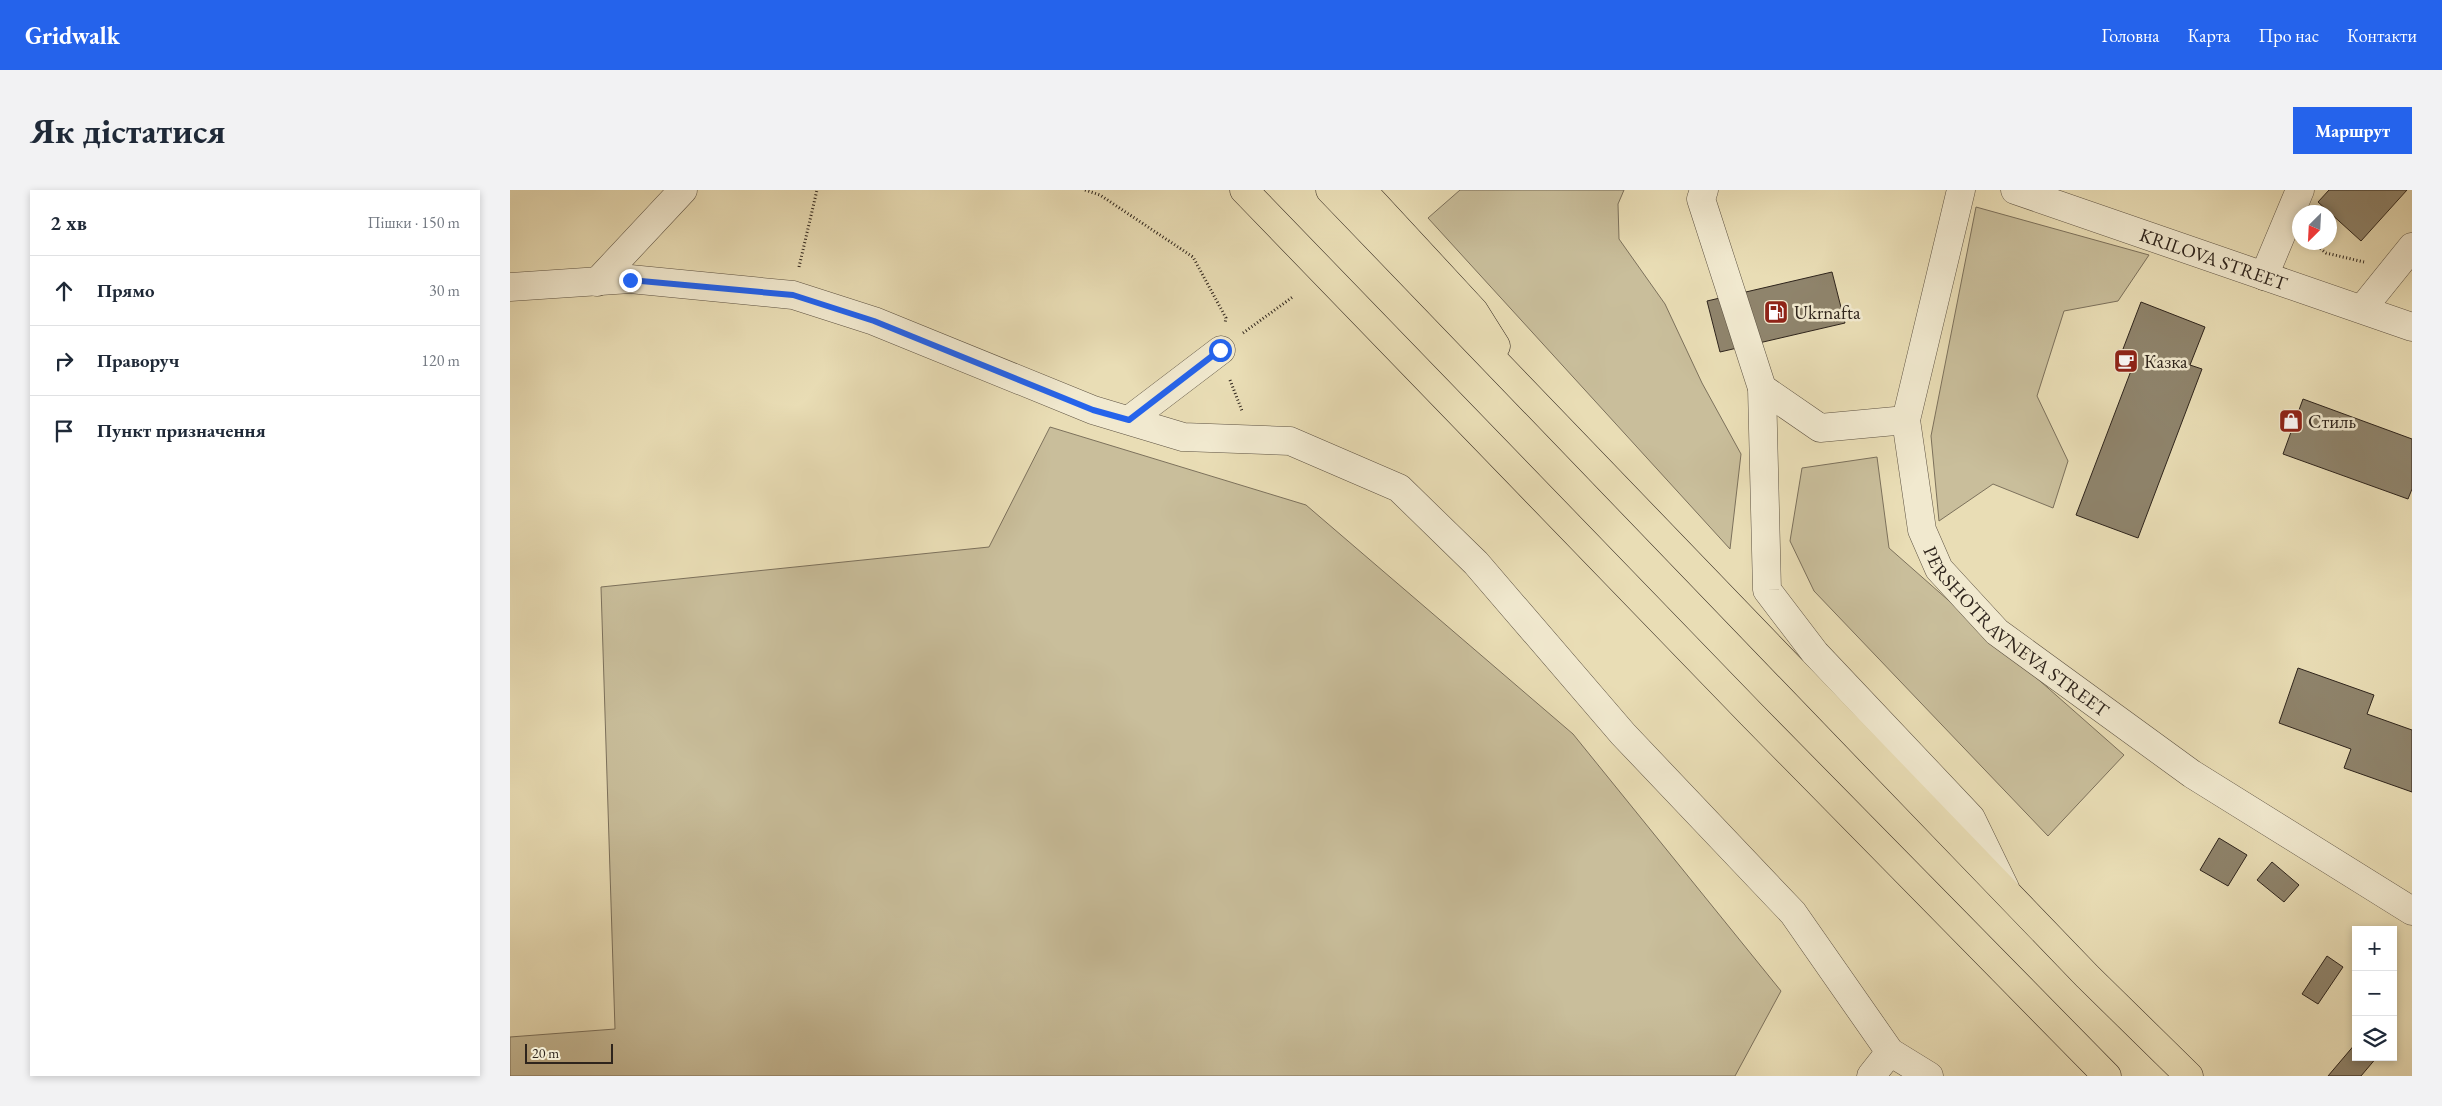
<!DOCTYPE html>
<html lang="uk">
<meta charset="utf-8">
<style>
:root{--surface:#fff;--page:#f2f2f3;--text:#1f2937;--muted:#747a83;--line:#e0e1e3;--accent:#2563eb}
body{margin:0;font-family:"EB Garamond",serif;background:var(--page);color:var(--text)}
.controls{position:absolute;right:15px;bottom:15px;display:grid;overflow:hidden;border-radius:0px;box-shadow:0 2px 8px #0003}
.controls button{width:45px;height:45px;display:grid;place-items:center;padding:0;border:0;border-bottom:1px solid var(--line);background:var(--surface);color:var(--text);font:25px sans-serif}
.compass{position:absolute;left:1782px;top:15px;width:45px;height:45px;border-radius:50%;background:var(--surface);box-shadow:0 2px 8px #0003;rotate:204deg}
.scale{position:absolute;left:15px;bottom:12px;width:88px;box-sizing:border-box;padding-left:5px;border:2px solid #2e241c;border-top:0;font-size:14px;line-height:18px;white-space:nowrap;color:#2e241c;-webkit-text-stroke:4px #f1e9cf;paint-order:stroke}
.stop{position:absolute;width:15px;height:15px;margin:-11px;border:4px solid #2563eb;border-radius:50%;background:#fff}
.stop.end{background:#2563eb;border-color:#fff;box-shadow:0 1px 5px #0008}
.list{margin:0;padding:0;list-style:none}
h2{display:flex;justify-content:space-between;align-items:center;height:65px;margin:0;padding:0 20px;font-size:21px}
h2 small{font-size:16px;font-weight:400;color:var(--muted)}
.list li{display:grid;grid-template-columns:32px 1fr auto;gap:15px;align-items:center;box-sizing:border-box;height:70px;padding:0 20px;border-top:1px solid var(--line)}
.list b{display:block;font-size:19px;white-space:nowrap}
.list em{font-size:16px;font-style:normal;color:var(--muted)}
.icon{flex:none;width:28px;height:28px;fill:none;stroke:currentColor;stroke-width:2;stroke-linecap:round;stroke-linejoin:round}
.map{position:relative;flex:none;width:1902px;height:886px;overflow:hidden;border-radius:0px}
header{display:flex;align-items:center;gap:30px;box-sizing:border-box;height:70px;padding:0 25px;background:var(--accent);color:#fff}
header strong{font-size:24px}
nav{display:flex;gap:28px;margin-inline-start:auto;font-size:18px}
.intro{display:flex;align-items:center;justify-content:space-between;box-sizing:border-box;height:120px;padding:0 30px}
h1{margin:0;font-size:35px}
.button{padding:12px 22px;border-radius:0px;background:var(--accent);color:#fff;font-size:18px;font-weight:700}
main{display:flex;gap:30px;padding:0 30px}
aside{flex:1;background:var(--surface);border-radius:0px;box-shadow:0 2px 8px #0003}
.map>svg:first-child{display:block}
.green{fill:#c9be9b;stroke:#7c715c}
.building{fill:#8f846c;stroke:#2e241c}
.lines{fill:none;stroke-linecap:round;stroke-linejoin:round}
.minor-casing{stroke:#5d5242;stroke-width:29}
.highway-casing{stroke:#2e241c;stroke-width:29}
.path{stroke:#2e241c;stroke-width:3;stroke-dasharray:1 2.5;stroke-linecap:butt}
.minor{stroke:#f1e9cf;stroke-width:28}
.highway{stroke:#e9ddb5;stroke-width:28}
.route{stroke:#2563eb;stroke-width:6}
.labels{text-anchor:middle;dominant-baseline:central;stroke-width:5;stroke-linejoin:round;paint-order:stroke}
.street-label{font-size:19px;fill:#2e241c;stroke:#f1e9cf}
.poi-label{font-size:19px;fill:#2e241c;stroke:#f1e9cf;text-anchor:start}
</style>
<header>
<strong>Gridwalk</strong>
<nav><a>Головна</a><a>Карта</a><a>Про нас</a><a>Контакти</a></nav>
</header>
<div class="intro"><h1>Як дістатися</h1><a class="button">Маршрут</a></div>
<main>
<aside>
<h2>2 хв<small>Пішки · 150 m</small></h2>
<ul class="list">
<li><svg class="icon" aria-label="ahead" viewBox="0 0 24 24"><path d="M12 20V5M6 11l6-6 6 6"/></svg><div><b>Прямо</b></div><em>30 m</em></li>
<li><svg class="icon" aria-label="right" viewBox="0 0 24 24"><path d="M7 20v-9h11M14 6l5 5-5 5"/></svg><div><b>Праворуч</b></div><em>120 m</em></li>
<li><svg class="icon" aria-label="arrive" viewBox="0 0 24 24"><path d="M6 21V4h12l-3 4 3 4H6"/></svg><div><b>Пункт призначення</b></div></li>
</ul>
</aside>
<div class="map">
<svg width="1902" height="886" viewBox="0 0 1902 886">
<rect width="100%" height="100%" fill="#e9ddb5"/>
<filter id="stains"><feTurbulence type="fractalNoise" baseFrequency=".004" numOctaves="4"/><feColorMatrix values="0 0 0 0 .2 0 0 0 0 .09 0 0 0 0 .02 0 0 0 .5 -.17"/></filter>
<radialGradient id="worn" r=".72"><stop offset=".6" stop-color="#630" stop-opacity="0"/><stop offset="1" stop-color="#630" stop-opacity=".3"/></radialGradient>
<g class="green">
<path d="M950 0H1114L1108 14 1109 49 1155 114 1192 193 1231 264 1220 359 918 28Z"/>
<path d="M1466 17 1639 65 1608 111 1554 121 1527 206 1558 271 1543 318 1483 294 1429 331 1421 246Z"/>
<path d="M540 237 796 315 1063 544 1271 801 1225 886H0V847L105 839 91 397 479 357Z"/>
<path d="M1367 267 1379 358 1614 565 1538 646 1304 401 1280 351 1292 278Z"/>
</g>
<g class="building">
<path d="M1819 0H1897L1851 51 1808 12Z"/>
<path d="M1322 82 1335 133 1210 162 1197 111Z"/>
<path d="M1631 112 1695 137 1680 175 1692 179 1628 348 1566 325 1627 165 1613 159Z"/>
<path d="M1793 209 1902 249V299L1898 309 1773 264Z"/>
<path d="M1788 478 1864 505 1857 524 1902 540V602L1834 578 1841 559 1769 533Z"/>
<path d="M1709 648 1737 665 1718 696 1690 680Z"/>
<path d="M1762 672 1789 695 1774 712 1747 690Z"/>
<path d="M1817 766 1833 777 1808 814 1792 804Z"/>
<path d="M1846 853V867H1867L1851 886H1818Z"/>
</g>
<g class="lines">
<defs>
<g id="minor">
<path d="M1194 0 1191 9 1252 198 1257 400 1305 463 1461 628 1495 698"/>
<path id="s1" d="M1451 0 1396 230 1412 340 1429 379 1487 442 1682 584 1902 721"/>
<path id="s2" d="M1505 0 1902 137"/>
<path d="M1754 86 1790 0"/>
<path d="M87 92 173 0"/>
<path d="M0 97 120 89 283 105 364 131 583 220 673 247 780 251 889 298 966 373 1113 544 1283 723 1380 862 1419 886"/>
<path d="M1852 119 1902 57"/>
<path d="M1252 198 1310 238 1396 230"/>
<path d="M619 230 711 160"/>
<path d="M1361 886 1380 862"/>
</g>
<g id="highway">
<path d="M734 0 1244 527 1597 886"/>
<path d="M820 0 1577 786 1679 886"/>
<path d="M852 0 964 121 986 156"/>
</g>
</defs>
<use href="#minor" class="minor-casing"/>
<use href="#highway" class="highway-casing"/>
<g class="path">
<path d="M575 0 590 5 683 67 716 128 715 133"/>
<path d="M1802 52 1816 63 1854 72"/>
<path d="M289 77 307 0"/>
<path d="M733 143 784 106"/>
<path d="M720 190 732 221"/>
</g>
<use href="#minor" class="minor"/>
<use href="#highway" class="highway"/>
</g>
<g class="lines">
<path class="route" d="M120 90 283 105 364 131 583 220 619 230 710 160"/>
</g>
<defs>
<symbol id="fuel-square" viewBox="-11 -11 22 22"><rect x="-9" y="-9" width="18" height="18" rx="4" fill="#8f2418" stroke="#f1e9cf"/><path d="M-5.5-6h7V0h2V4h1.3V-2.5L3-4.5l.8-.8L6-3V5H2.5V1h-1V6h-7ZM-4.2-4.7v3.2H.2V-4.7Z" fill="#fff"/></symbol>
<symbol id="cafe-square" viewBox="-11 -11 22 22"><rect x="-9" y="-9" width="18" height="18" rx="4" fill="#8f2418" stroke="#f1e9cf"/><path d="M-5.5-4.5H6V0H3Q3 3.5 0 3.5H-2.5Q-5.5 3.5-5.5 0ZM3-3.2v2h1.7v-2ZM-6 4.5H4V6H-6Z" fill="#fff"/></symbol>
<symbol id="shop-square" viewBox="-11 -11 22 22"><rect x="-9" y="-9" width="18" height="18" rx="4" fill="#8f2418" stroke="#f1e9cf"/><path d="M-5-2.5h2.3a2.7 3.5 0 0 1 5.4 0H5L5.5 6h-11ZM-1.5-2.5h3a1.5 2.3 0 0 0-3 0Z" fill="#fff"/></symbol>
</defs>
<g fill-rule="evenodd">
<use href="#fuel-square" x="1252" y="108" width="28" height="28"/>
<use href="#cafe-square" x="1602" y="157" width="28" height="28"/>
<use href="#shop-square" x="1767" y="217" width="28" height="28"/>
</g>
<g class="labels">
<g class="street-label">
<text stroke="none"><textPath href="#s2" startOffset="210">KRILOVA STREET</textPath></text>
<text stroke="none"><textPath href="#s1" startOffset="489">PERSHOTRAVNEVA STREET</textPath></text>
</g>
<g class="poi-label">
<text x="1284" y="122">Ukrnafta</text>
<text x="1634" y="171">Казка</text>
<text x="1798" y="231">Стиль</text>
</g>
</g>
<rect width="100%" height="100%" filter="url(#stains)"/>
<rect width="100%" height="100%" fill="url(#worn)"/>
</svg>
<div class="controls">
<button>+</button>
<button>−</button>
<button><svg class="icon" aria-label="layers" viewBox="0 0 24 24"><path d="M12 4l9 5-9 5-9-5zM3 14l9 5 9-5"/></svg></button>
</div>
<svg class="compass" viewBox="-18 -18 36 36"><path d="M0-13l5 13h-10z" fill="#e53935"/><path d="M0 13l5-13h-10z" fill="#747a83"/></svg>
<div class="scale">20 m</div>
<div class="stop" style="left:710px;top:160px"></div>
<div class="stop end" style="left:120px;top:90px"></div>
</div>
</main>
